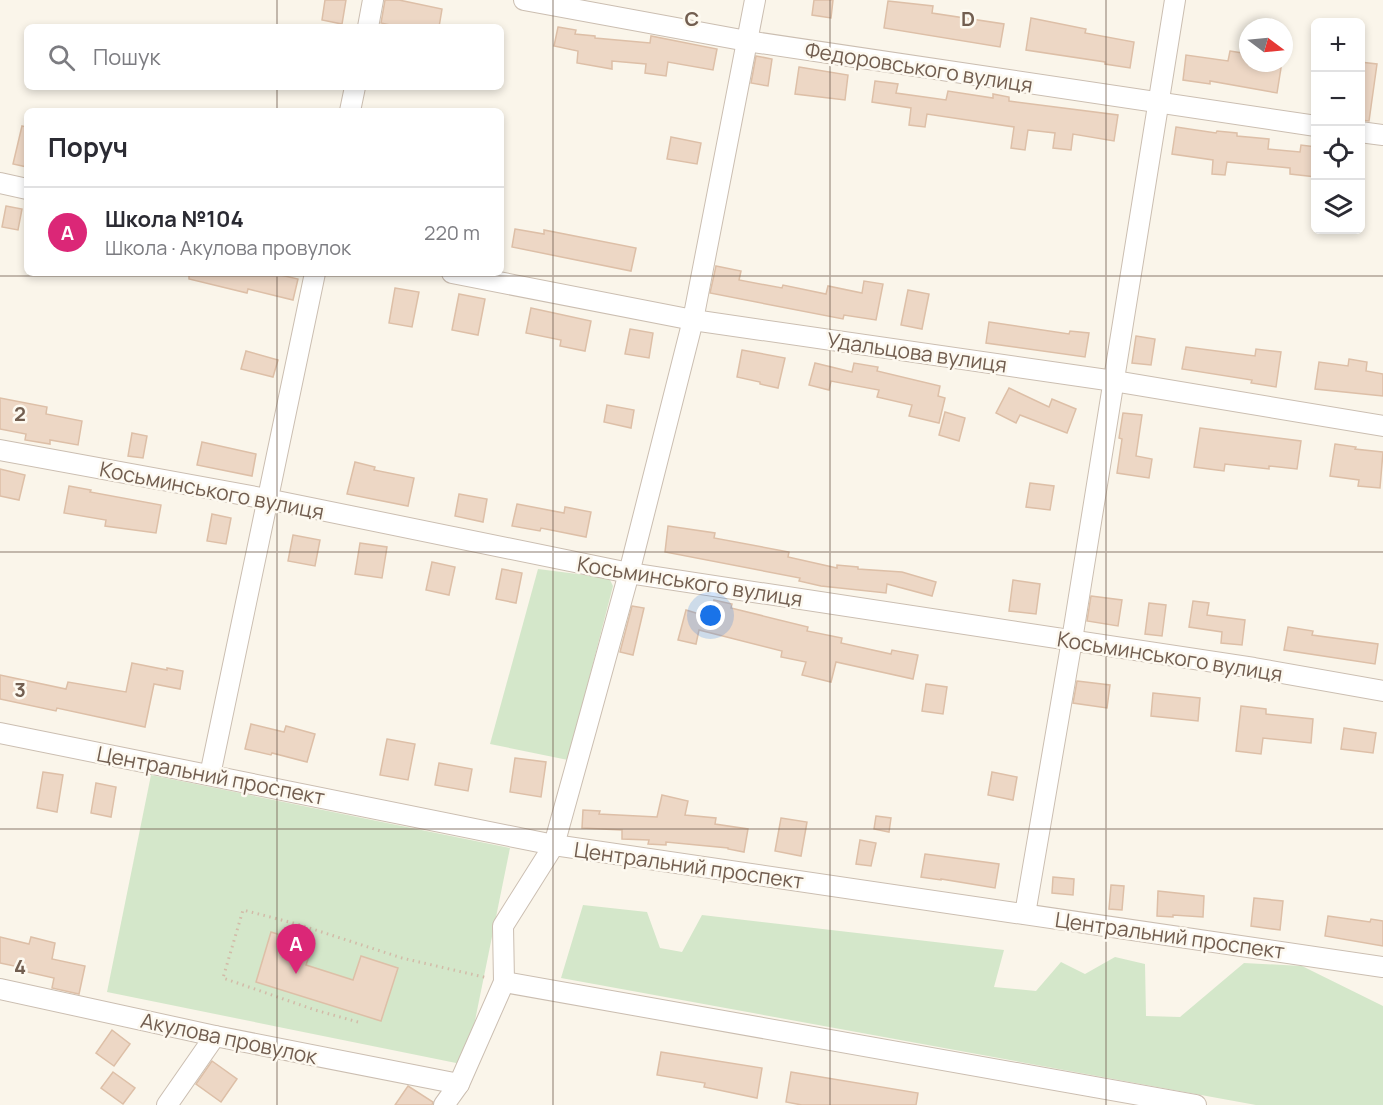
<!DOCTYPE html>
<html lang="uk">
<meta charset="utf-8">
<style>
:root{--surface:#fff;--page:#f2f2f3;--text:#2b2b33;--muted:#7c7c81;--line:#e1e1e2;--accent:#db2777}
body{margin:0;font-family:Manrope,sans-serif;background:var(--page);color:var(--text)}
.controls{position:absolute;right:18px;top:18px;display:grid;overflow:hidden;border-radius:9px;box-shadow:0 3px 9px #0003}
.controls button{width:54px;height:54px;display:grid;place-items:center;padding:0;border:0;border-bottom:2px solid var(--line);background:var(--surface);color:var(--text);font:30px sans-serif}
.compass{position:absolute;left:1239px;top:18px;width:54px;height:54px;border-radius:50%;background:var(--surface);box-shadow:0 3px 9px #0003;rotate:106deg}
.you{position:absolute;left:711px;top:616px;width:21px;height:21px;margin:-15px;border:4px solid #fff;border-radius:50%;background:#1a73e8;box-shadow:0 0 0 9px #1a73e833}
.badge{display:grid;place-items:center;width:39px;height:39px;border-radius:50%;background:var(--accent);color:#fff;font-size:20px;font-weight:700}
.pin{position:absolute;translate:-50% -50px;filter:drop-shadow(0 2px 3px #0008)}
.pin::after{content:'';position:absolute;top:32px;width:21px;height:18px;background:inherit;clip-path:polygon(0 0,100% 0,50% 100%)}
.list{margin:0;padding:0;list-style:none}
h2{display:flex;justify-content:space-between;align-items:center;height:78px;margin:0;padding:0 24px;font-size:26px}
h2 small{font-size:20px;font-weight:400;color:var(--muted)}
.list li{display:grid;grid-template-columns:39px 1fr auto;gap:18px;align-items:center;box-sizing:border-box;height:90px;padding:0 24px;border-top:2px solid var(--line)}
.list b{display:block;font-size:22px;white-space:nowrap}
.list p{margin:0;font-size:20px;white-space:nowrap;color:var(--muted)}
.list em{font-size:20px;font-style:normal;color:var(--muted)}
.icon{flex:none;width:33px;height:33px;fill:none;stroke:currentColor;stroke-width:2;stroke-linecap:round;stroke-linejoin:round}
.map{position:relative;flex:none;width:1383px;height:1105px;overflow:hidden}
.search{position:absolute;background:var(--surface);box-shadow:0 3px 9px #0003;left:24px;top:24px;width:480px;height:66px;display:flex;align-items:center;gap:15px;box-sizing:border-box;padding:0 21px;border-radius:9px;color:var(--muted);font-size:22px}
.panel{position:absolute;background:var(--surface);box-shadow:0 3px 9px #0003;left:24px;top:108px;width:480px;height:168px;border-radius:9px}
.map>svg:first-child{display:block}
.green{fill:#d4e7ca}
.building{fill:#edd7c5;stroke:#ddbfa7;stroke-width:1.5}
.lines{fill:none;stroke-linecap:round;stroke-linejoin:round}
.street-casing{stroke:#cbbeb1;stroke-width:22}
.path{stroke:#d2bba8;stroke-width:3;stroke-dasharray:1.5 4.5;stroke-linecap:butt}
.street{stroke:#fff;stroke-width:20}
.grid{fill:none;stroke:#725e50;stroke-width:1.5;stroke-opacity:0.55}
.labels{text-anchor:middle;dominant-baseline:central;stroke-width:5;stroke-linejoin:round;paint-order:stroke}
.street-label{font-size:21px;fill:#725e50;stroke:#fdf9f0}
.grid-label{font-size:20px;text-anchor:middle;font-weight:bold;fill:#725e50;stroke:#fdf9f0;stroke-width:5;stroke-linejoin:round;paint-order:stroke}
</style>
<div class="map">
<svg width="1383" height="1105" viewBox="0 0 1383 1105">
<rect width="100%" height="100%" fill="#faf5ea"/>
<g class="green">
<path d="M538 569 609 578 613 586 568 760 490 744Z"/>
<path d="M151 775 510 848 466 1065 107 992Z"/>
<path d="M583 905 647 912 660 948 682 952 702 915 1004 950 994 987 1036 991 1061 962 1085 974 1115 957 1145 964 1146 1016 1180 1017 1244 963 1302 966 1383 1006V1105H1256L561 978Z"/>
</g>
<g class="building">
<path d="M325 0H346L342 24 322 20Z"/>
<path d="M385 0H399L442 9 439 27H399L381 23Z"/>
<path d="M814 0H833L831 18 812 15Z"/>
<path d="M888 1 933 6 932 13 1004 24 1000 47 884 28Z"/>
<path d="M1031 18 1086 29 1085 33 1134 42 1130 68 1105 64V62L1026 50Z"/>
<path d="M558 27 576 30 575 34 595 36V38L650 43 651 36 717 49 713 70 668 62 666 76 645 73 646 64 612 61V69L577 63 578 51 554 46Z"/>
<path d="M1230 51 1248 54V64L1281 68 1277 93 1210 81V84L1183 80 1186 55 1228 61Z"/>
<path d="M756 56 772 59 768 86 751 83Z"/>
<path d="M1360 62 1377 64 1369 121 1360 120Z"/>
<path d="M799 67 848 75 845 100 795 94Z"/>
<path d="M875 81 898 84 896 93 946 100 948 91 993 98V94L1009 97V101L1118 115 1114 141 1073 134 1071 150 1053 148 1055 133 1028 130 1025 150 1011 148 1014 127 927 114 925 127 909 125 911 108 872 102Z"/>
<path d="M22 126 27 127V167L13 164Z"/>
<path d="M1176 127 1216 133 1217 131 1237 133V136L1269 139 1268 149 1300 152 1301 145 1316 147V177L1290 174V168L1227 162 1225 175 1212 174 1213 160 1172 154Z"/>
<path d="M671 137 701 143 697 164 667 159Z"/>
<path d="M6 206 22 209 18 230 2 227Z"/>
<path d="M515 229 544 234V230L636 248 631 271 512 247Z"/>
<path d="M716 266 741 271 739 280 782 288 783 285 826 294 828 286 862 293 864 281 883 284 876 320 844 315 843 319 710 293Z"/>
<path d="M189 273H272L298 279 293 300 248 289 247 293 189 279Z"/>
<path d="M395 288 419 292 412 327 389 323Z"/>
<path d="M908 290 929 294 922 329 901 325Z"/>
<path d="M459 294 485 299 478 335 452 330Z"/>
<path d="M531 308 591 321 585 351 560 346 561 340 526 333Z"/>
<path d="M989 322 1069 334 1070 331 1089 333 1085 357 986 343Z"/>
<path d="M630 329 653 333 649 358 625 354Z"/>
<path d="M1136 336 1155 339 1151 365 1132 363Z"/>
<path d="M1186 347 1255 356 1256 349 1281 352 1276 387 1251 383 1252 380 1182 369Z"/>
<path d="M742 350 785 358 778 388 760 384V382L737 377Z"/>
<path d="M246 351 278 360 273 377 241 369Z"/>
<path d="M1349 359 1367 362 1366 371 1383 374V396L1315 389 1319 362 1348 366Z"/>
<path d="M815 363 852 372 854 363 878 367 877 371 940 386 938 396 945 398 939 423 909 416 912 405 877 397 879 390 831 381 829 390 809 385Z"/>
<path d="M1009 388 1049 407 1052 399 1076 409 1067 433 1020 415 1016 423 996 413Z"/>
<path d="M0 398 47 407 46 414 82 421 78 445 50 440V444L25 440 26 434 0 429Z"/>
<path d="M607 405 634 410 631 428 604 422Z"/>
<path d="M945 412 965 418 959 441 939 435Z"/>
<path d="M1123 413 1142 415 1136 456 1152 459 1149 478 1117 473 1122 439 1119 438Z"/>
<path d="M1200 428 1301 441 1297 469 1269 466V469L1225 464 1224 471 1194 467Z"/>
<path d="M132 433 147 436 143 458 128 456Z"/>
<path d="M202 442 256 454 252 476 197 465Z"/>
<path d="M1335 444 1356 447 1355 449 1383 452 1380 488 1358 486 1359 480 1330 476Z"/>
<path d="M355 462 375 467 374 470 414 478 408 506 347 494Z"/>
<path d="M0 469 25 475 19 500 0 496Z"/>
<path d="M1030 483 1054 486 1050 510 1026 507Z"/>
<path d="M69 486 91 490 90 492 161 505 156 533 105 526 106 520 64 513Z"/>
<path d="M459 494 487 499 483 522 455 516Z"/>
<path d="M517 504 564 513 565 507 591 512 586 537 541 528 540 531 512 526Z"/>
<path d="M212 514 231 518 226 544 207 541Z"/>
<path d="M668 526 715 533 714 538 789 552 788 557 837 568V565L858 567V569L902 572 936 582 932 596 887 584 886 593 821 586 799 581 800 578 665 552Z"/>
<path d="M293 535 320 540 315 566 288 561Z"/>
<path d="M360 543 387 547 382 578 355 574Z"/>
<path d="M432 562 455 567 449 595 426 590Z"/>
<path d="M502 569 522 573 516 603 496 599Z"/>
<path d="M1013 580 1040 584 1036 614 1009 611Z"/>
<path d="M1091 596 1122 600 1118 626 1087 621Z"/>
<path d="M714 600 732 604 731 608 808 627 807 631 842 638 841 643 891 654 892 650 918 655 913 679 836 662 831 682 802 675 806 662 781 657 782 651 699 630 696 644 678 640 686 610 709 617Z"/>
<path d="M1193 601 1209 603 1207 615 1245 620 1242 645 1221 643 1222 632 1189 627Z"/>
<path d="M1149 603 1166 605 1162 636 1145 634Z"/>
<path d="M632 606 644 608 633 655 620 652Z"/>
<path d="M1288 627 1313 631 1312 635 1378 644 1375 664 1284 650Z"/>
<path d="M132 663 167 670V668L183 671 180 689 154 684 145 727 57 708 56 711 0 699V675L66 689 68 682 126 692Z"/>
<path d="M1077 681 1110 685 1107 708 1073 703Z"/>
<path d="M926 684 947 687 943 714 922 711Z"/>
<path d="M1153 693 1200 698 1198 721 1151 716Z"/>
<path d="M1241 706 1266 709V714L1313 719 1311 743 1263 738 1261 754 1236 751Z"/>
<path d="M251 724 284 732 286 726 315 734 307 762 272 753 271 755 245 749Z"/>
<path d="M1344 728 1376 733 1373 753 1341 749Z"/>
<path d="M387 739 415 744 408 780 380 775Z"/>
<path d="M515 758 546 762 541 797 510 792Z"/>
<path d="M439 763 472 769 468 791 435 785Z"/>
<path d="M43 772 63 775 57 812 37 808Z"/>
<path d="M992 772 1017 777 1013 800 988 795Z"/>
<path d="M96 783 116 787 111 817 91 813Z"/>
<path d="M662 795 688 801 685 815 716 818 715 824 748 829 744 852 728 849V848L666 842V845L648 844 649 840 622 839V830L582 828 583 810 600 811 599 814 657 817Z"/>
<path d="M876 816 891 818 889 832 874 829Z"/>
<path d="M781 818 807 822 801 856 775 851Z"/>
<path d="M860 840 876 843 871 866 856 864Z"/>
<path d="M925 854 999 864 995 888 941 879V880L921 877Z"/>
<path d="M1053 877 1074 879 1073 895 1052 893Z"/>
<path d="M1111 885 1124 886 1122 910 1109 909Z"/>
<path d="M1158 891 1204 896 1203 917 1173 915V917L1157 916Z"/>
<path d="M1254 898 1283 901 1280 930 1251 926Z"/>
<path d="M1328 916 1370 922 1371 919 1383 921V946L1325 936Z"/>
<path d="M271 932 313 945 306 965 353 980 361 956 398 968 381 1021 256 982Z"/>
<path d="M0 937 29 944 31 937 55 943 52 959 85 966 79 994 52 988 54 978 23 971 24 968 0 963Z"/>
<path d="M112 1030 130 1044 114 1066 96 1053Z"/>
<path d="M661 1052 762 1068 757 1098 704 1087 705 1083 657 1075Z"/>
<path d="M212 1061 237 1079 221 1102 196 1084Z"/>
<path d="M113 1072 135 1088 123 1104 101 1088Z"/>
<path d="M791 1072 918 1093 916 1105H802L786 1102Z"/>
<path d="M408 1086 433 1102 432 1105H395Z"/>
</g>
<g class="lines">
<defs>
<g id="street">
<path d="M524 0 747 41 1316 126"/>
<path d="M368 27 373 0"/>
<path d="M350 111 355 87"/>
<path d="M1360 132 1383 135"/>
<path d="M0 183 27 189"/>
<path d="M452 273 693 320 1114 381 1383 426"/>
<path d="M0 450 267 499 629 573 1254 668 1383 691"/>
<path d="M0 733 554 845 1383 967"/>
<path d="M210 775 315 273"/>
<path d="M1025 914 1072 640 1175 0"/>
<path d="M504 982 1196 1105"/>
<path d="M0 989 215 1036 459 1084"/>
<path d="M167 1105 215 1036"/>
<path d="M444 1105 459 1084 504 982 503 926 554 845 587 726 629 573 693 320 755 0"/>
</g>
</defs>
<use href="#street" class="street-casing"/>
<path class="path" d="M358 1022 315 1010 223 978 243 910 297 924 402 958 488 978"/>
<use href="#street" class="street"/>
</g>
<path class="grid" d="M277 0V27M553 0V1105M830 0V1105M1106 0V1105M277 87V111M277 273V1105M0 276H1383M0 552H1383M0 829H1383"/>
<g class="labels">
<g class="street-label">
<text transform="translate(919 67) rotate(9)">Федоровського вулиця</text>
<text transform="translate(917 352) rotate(8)">Удальцова вулиця</text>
<text transform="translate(212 490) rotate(11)">Косьминського вулиця</text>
<text transform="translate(690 581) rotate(9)">Косьминського вулиця</text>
<text transform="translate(1170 656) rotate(9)">Косьминського вулиця</text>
<text transform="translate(211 775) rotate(11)">Центральний проспект</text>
<text transform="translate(689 865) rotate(8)">Центральний проспект</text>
<text transform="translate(1170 935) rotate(8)">Центральний проспект</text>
<text transform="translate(229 1038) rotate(12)">Акулова провулок</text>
</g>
</g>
<g class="grid-label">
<text x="692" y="26">C</text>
<text x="968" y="26">D</text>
<text x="20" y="421">2</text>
<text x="20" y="697">3</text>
<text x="20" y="974">4</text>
</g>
</svg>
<div class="controls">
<button>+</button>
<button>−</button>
<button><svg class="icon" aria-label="locate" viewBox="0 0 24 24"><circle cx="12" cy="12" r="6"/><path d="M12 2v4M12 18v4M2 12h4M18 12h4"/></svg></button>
<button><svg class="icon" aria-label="layers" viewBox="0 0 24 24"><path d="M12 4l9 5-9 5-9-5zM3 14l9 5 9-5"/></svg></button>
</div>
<svg class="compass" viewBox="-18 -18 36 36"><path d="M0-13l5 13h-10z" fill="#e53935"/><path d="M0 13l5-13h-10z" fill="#7c7c81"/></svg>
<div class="you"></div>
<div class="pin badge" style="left:296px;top:974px">A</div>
<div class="search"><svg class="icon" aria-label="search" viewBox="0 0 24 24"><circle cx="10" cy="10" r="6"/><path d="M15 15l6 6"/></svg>Пошук</div>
<section class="panel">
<h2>Поруч<small></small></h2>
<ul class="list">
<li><span class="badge">A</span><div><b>Школа №104</b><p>Школа · Акулова провулок</p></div><em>220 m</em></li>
</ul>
</section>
</div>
